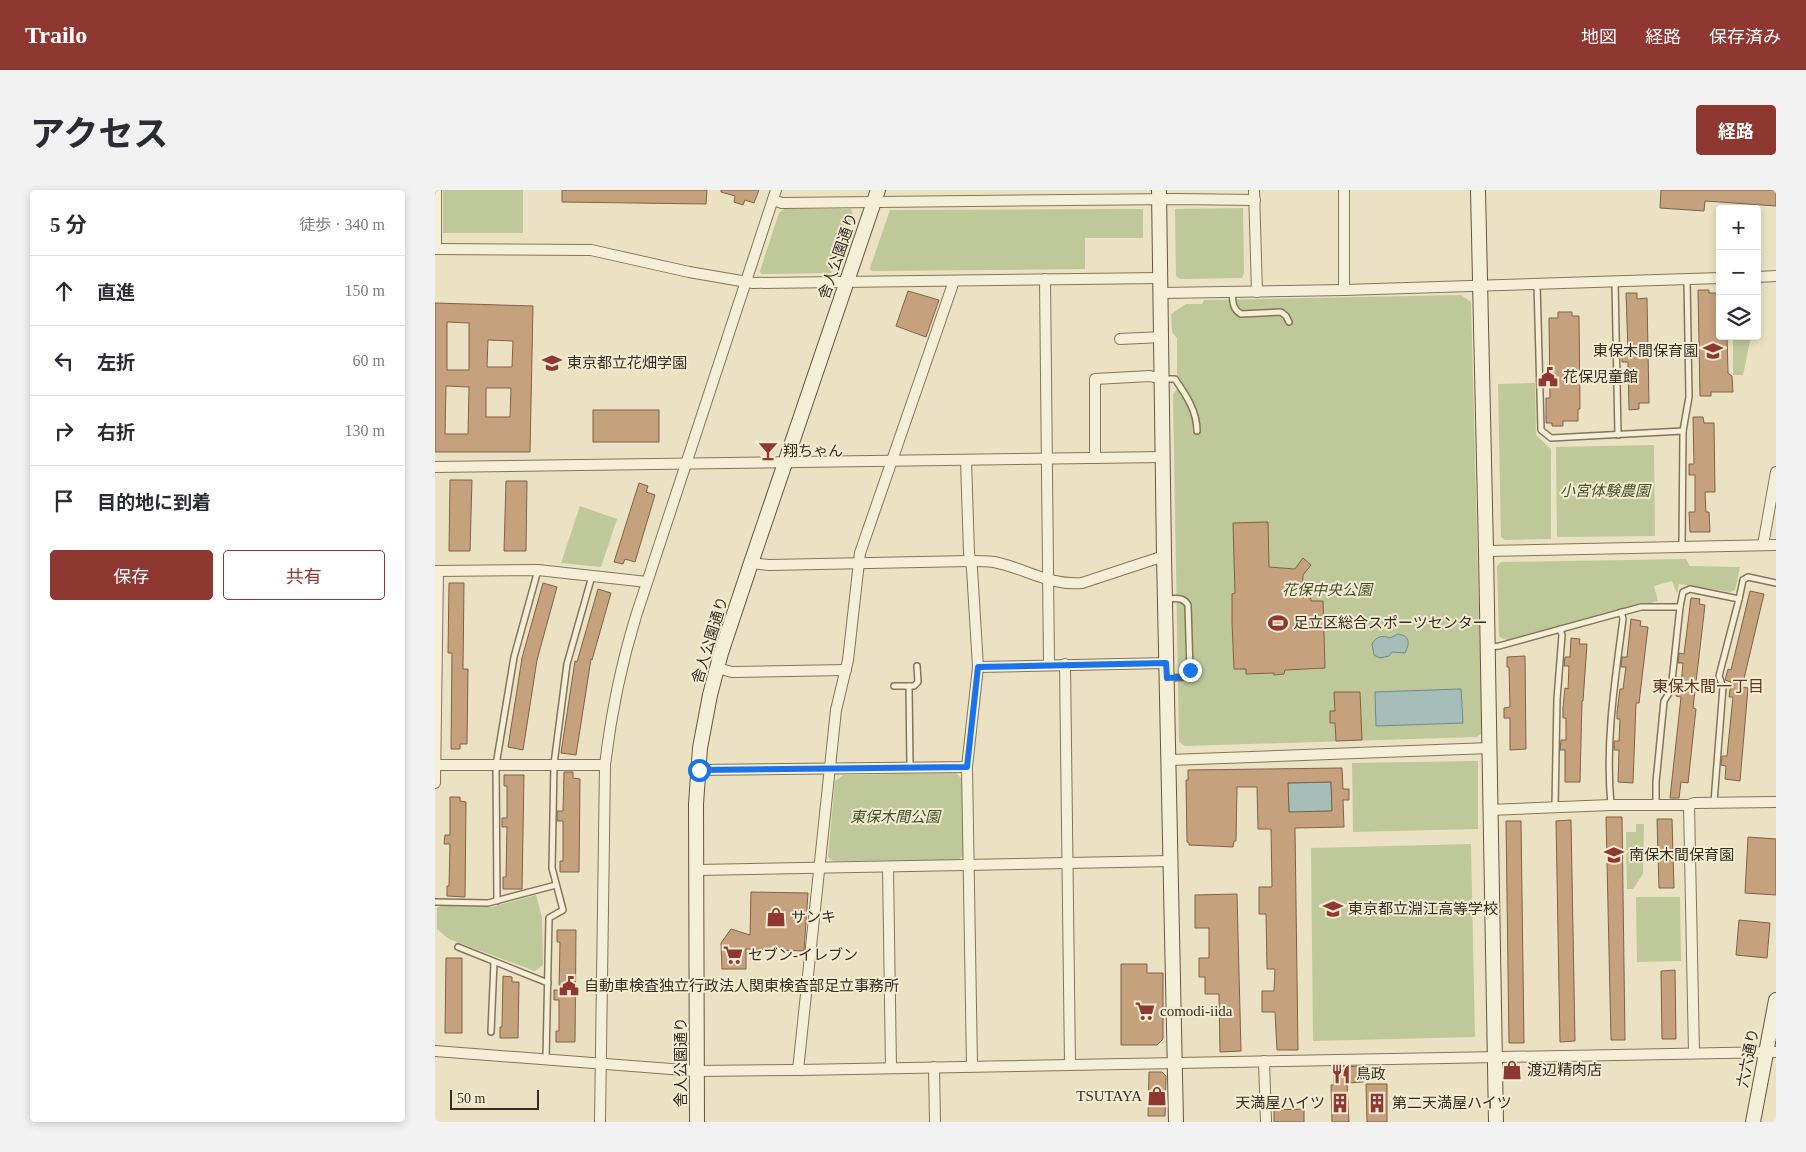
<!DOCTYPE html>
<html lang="ja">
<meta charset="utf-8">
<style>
:root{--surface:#fff;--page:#f2f2f3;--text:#2b2b33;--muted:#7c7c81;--line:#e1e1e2;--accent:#8e3831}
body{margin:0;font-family:"Times New Roman","Noto Sans JP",serif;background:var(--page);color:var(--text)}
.controls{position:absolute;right:15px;top:15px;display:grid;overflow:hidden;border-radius:5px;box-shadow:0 2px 8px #0003}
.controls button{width:45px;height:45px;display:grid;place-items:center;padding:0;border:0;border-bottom:1px solid var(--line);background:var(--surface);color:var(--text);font:25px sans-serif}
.scale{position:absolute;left:15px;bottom:12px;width:89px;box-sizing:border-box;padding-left:5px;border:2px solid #352b1f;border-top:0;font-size:14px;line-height:18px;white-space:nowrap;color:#352b1f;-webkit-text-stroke:4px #f3ecd3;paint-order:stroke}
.stop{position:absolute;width:15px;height:15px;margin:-11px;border:4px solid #1a73e8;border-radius:50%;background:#fff}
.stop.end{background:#1a73e8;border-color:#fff;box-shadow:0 1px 5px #0008}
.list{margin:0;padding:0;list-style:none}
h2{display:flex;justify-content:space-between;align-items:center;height:65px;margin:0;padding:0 20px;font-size:21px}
h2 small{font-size:16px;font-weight:400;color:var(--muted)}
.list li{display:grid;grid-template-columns:32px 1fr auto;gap:15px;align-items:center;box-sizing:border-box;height:70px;padding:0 20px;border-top:1px solid var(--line)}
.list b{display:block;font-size:19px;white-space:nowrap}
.list em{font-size:16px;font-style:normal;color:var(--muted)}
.actions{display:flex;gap:10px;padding:15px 20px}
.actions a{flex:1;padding:11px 0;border:1px solid var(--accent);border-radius:5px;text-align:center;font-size:18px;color:var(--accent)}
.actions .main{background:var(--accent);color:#fff}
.icon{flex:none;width:28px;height:28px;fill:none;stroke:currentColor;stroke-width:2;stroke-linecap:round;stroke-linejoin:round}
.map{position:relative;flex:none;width:1341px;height:932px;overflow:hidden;border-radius:5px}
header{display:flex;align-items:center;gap:30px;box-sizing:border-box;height:70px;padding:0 25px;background:var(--accent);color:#fff}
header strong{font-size:24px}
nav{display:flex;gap:28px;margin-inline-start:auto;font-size:18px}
.intro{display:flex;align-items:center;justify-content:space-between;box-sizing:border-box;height:120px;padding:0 30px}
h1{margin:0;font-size:35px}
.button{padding:12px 22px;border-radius:5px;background:var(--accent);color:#fff;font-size:18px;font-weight:700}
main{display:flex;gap:30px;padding:0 30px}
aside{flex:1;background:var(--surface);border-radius:5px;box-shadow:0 2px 8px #0003}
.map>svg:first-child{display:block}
.green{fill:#bec899}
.water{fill:#a6beb9;stroke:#6d8b86}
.building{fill:#c6a17d;stroke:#816144;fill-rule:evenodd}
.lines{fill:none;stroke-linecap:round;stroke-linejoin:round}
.lane-casing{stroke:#84745c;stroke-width:8}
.street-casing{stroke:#84745c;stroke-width:12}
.secondary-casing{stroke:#66563f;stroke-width:16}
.lane{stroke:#f6efd7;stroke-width:5}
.street{stroke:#f6efd7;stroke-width:10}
.secondary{stroke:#f6efd7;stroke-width:14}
.route{stroke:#1a73e8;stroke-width:6}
.labels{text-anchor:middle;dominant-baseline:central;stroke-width:4;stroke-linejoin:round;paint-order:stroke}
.street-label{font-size:15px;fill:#352b1f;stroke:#f3ecd3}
.poi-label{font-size:15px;fill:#352b1f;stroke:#f3ecd3;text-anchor:start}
.park-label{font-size:15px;font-style:italic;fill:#425027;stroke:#f3ecd3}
.neighbourhood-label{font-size:16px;fill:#5e3321;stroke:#f3ecd3}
</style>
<header>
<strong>Trailo</strong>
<nav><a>地図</a><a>経路</a><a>保存済み</a></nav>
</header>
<div class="intro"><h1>アクセス</h1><a class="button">経路</a></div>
<main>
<aside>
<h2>5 分<small>徒歩 · 340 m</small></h2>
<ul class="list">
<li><svg class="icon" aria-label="ahead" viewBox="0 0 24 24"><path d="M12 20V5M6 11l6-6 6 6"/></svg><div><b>直進</b></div><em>150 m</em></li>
<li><svg class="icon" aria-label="left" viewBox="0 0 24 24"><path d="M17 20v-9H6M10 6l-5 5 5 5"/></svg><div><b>左折</b></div><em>60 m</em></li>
<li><svg class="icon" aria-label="right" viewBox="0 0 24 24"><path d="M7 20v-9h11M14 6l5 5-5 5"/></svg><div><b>右折</b></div><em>130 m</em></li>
<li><svg class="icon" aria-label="arrive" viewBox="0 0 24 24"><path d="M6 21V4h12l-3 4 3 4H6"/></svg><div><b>目的地に到着</b></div></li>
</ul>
<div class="actions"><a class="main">保存</a><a>共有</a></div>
</aside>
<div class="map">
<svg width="1341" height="932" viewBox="0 0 1341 932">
<rect width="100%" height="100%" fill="#ebe2c4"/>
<g class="green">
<rect x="8" y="0" width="80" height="43"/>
<path d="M808 18 809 83 807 88 745 89 741 86 740 19Z"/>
<path d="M349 19H416L418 25 399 79 396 83 326 84 325 81 344 23Z"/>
<path d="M708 19V48H650V79L436 81 435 78 455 20Z"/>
<path d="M1026 105 1036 112 1047 543 1042 547 750 556 744 552 738 204 742 199V148L737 142 736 124 751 114H767L769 110Z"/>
<path d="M1298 146H1316L1308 185H1298Z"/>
<path d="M1100 193 1101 245 1116 259V349L1070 350 1066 347 1063 194Z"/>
<path d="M1219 255 1220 346 1122 347 1121 257Z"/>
<path d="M145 316 182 329 166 377 126 373Z"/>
<path d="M1251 369 1255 376 1305 377 1300 400 1296 402 1244 394 1242 404 1237 391 1219 396 1223 411 1075 451 1064 447 1062 376 1066 372Z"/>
<path d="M1043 571V639L918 642 917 573Z"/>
<path d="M521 583 527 589 528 666 523 670 398 671 393 667 400 591 409 585Z"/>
<path d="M1201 634H1209L1208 684 1198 699H1192L1191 642H1201Z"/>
<path d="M1036 654 1040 847 878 851 876 658Z"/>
<path d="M101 705 107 727 108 775 100 781 14 749 2 739V718L6 716 57 717Z"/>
<path d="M1201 707H1245L1246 771 1202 772Z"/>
</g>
<g class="water">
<path d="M963 444C975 446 975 453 970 463L957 462 954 466 945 468 939 465 937 454C941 446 948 445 955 448Z"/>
<path d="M1026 499 1028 533 941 536 940 502Z"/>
<path d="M896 592 897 621 854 622 853 593Z"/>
</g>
<g class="building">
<path d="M127 0H272L271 14 127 12Z"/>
<path d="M286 0H324L319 13 310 10 308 15 299 12 300 6 286 2Z"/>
<path d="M1226 0H1341V16L1270 11 1269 21 1225 18Z"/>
<path d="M1263 100H1274V103H1285V146H1292L1293 183 1297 186 1298 202H1276V206H1265Z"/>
<path d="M473 101 504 110 491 147 461 136Z"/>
<path d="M1191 103H1202V109L1212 108 1214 213H1204V219L1194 220 1193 172H1187V162H1193Z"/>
<path d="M0 113 98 116 95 262H0ZM12 132 34 133V180H12ZM53 150 78 151 77 177H52ZM11 196 34 197 33 244H10ZM51 198H76L75 227H51Z"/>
<path d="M1123 122H1137V126H1144L1145 219H1143V231H1128V236H1117V233H1111V208H1115L1114 128H1123Z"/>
<rect x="158" y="220" width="66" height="32"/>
<path d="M1258 227H1268L1269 233H1279L1280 302H1270L1271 322H1274L1275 342H1255L1254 322H1260V285H1254V274H1259Z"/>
<path d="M15 290H37L35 361H14Z"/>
<path d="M71 291H92L91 361H69Z"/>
<path d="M204 293 213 296 211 302 220 305 200 372 190 369 188 374 179 372Z"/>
<path d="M833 332 834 377 860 379 868 368 876 375 868 385 867 403H875L876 411H888L890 478 850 480 849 484 839 485V483L811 484V479H799L797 433V404L800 403 798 333Z"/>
<path d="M14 393H29L28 479H33L32 554H25V559H16L17 463H13Z"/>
<path d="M108 393 122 397 102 470 88 560 73 557 87 468Z"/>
<path d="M163 399 176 403 157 470 156 469 141 565 126 563 140 471 142 472Z"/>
<path d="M1315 401 1329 404 1307 497 1313 498 1305 591 1290 589 1291 576 1286 575 1287 566H1292L1298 507H1294L1296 492 1290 490 1293 479 1296 480Z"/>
<path d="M1256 408 1265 409 1264 414 1270 415 1258 518 1261 519 1253 593 1246 592 1244 608H1235L1246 507 1241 506 1243 495H1246L1248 473H1243L1244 463 1249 464Z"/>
<path d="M1196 429 1206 431 1205 436 1213 437 1204 513H1201L1198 593 1183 592 1184 560H1179V551H1184L1185 529H1182V522L1185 499H1188L1191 477H1186L1187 467H1192Z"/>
<path d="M1136 448 1145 449 1144 454H1152L1148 511H1147L1145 592H1130V560H1125L1126 550H1131V528H1128V518L1130 498 1133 499 1134 476H1129L1130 467H1135Z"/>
<path d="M1090 466 1091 559 1075 560V528H1069V518L1075 517 1074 477H1072V467Z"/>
<path d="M899 502H925L927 550 901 551 900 533H895V521H900Z"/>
<path d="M907 578 908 599H914V610H908L909 637 860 638 863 860H842L840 822H827V801H839L840 779H832L831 724H824V697H837L836 639H823L822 597H802L801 651H799L798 657 754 655V653L752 652 751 590H753V580ZM896 592 897 621 854 622 853 593Z"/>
<path d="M129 582H138V588L145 589 144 682H125V671H128V631H122V621H128Z"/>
<path d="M69 585H89L87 699H68V687H71L72 637H67V628H72V596H69Z"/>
<path d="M15 607H25V611L31 612 30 707 12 706V696H14L15 654H9L10 645H15Z"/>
<path d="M1171 627H1187L1190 850H1176Z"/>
<path d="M1222 629H1237L1239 698H1224Z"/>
<path d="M1136 630 1140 851 1125 852 1121 631Z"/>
<path d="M1071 631H1086L1089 853H1074Z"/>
<path d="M1313 647 1341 649V705L1310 703Z"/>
<path d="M316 702 373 703 369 761 311 759V779H287L286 753 296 739 315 745Z"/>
<path d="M802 704 806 861 785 862 784 804H770V787H764V768H774V738H760V705Z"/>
<path d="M1304 730 1335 733 1332 768 1301 765Z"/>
<path d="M122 740H141L140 852H121V841H124V810H119V800H124L125 752H122Z"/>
<path d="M11 768H27V843H10Z"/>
<path d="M686 774H712V783H728V849L722 855H686Z"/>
<path d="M1240 780 1241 849H1227L1226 781Z"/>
<path d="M68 786 77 787V792H84L83 848H65V837H67Z"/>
<path d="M928 876V892L912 893 914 932H897L896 895H899V877Z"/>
<path d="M714 882H727L731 886 730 926H713Z"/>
<path d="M931 894H952V932H932Z"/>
<path d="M869 919V932H839V920Z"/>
</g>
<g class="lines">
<defs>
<g id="lane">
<path d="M1180 92 1183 245"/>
<path d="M1102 94 1106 240 1116 248 1248 241"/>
<path d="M797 102C798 111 797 119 806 124L846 122 851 126 854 132"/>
<path d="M728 189H740C751 205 762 221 762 241"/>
<path d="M1247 357 1248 241 1254 207 1252 90"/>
<path d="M731 409C739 409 748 406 753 415L755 481 751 487 734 488"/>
<path d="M1054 457 1064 456 1206 417H1245L1248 402 1255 399 1304 409 1308 390 1313 387 1341 393"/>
<path d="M459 496H479L483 492 482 476"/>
<path d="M474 496 475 577"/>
<path d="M1279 612 1288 497 1284 486 1304 409"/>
<path d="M1176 615C1170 553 1180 490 1188 429L1186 422"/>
<path d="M1221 615V592L1229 511 1236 500 1245 417"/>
<path d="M1120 617 1122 509 1127 445 1125 439"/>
<path d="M62 711 61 575 79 467 103 380"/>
<path d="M0 712 53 713 121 695"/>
<path d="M23 757 113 793"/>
<path d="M56 842 59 772"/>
<path d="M111 869 114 728 128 720 117 678 119 574 132 474 157 386"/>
</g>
<g id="street">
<path d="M819 0 822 102"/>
<path d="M909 0V100"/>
<path d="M338 10 347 13 741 9 820 10"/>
<path d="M0 59 156 60 254 82 318 93 726 88"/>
<path d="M1 59V0"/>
<path d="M1322 87 1341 86"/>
<path d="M610 89 614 475"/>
<path d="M726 103 909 100 1285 88"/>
<path d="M685 149 727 147"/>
<path d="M660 268V189L715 186 727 189"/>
<path d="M531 270 534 363 537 379 543 477 532 577 537 876"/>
<path d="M0 277 729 267"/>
<path d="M1328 355 1341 282"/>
<path d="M1051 361 1341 355"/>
<path d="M316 373 334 375 535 371C543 371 551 371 559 372 590 378 614 396 647 393L729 366"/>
<path d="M0 381 103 380 212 392"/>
<path d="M630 474 635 875"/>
<path d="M543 477 731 473"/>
<path d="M282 478 297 482 411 480"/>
<path d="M734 570 1055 558"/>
<path d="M0 575H170"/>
<path d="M264 580 532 577"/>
<path d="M0 593 3 381"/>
<path d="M1254 615 1259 863"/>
<path d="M1055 620 1176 615H1254L1259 613 1341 612"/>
<path d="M453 677 456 878"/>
<path d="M262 680 736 671"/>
<path d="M0 861 262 881 363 880 1341 862"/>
<path d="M829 871 831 932"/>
<path d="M499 877 500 932"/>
<path d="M363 880 401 520 413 470 425 363 519 91"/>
<path d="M165 932 170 575C176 524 186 475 201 426L341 0"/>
</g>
<g id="secondary">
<path d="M724 0 729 366 741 932"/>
<path d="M1043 0 1051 361 1061 932"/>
<path d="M262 932 261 614 265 558 275 505 286 463 316 373 443 0"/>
<path d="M1318 932 1341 810"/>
</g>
</defs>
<use href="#lane" class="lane-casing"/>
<use href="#street" class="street-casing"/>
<use href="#secondary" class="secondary-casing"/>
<use href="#lane" class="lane"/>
<use href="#street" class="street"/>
<use href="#secondary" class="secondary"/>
</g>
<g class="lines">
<path class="route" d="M264 580 532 577 543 477 731 473 732 488 751 487 755 480"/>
</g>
<defs>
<symbol id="school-bare" viewBox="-9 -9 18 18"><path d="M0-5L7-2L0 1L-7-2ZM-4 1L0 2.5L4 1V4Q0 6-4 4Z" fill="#8e3831" stroke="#f3ecd3" stroke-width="2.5" paint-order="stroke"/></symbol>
<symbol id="civic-bare" viewBox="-9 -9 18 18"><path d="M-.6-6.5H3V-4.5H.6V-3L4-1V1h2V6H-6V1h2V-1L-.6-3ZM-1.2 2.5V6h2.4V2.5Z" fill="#8e3831" stroke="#f3ecd3" stroke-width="2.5" paint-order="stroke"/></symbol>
<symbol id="bar-bare" viewBox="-9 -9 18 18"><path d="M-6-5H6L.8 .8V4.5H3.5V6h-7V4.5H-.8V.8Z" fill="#8e3831" stroke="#f3ecd3" stroke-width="2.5" paint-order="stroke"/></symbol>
<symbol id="stadium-bare" viewBox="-9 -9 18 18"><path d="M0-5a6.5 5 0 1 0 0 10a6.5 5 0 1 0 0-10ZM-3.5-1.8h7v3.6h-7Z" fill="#8e3831" stroke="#f3ecd3" stroke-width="2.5" paint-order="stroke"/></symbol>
<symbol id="shop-bare" viewBox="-9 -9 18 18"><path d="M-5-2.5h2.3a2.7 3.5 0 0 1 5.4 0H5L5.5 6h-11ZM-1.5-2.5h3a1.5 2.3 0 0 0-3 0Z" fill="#8e3831" stroke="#f3ecd3" stroke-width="2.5" paint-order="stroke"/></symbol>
<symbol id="supermarket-bare" viewBox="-9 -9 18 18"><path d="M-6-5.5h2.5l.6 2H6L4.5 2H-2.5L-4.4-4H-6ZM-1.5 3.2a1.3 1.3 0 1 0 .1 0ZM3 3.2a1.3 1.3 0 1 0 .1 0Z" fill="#8e3831" stroke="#f3ecd3" stroke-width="2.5" paint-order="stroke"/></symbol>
<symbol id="restaurant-bare" viewBox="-9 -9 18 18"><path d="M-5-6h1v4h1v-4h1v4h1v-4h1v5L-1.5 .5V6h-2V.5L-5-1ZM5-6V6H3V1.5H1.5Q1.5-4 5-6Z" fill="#8e3831" stroke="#f3ecd3" stroke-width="2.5" paint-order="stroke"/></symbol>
<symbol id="building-bare" viewBox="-9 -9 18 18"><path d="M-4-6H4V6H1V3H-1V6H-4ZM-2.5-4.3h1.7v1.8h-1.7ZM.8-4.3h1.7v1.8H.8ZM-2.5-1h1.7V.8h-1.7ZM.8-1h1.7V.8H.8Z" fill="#8e3831" stroke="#f3ecd3" stroke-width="2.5" paint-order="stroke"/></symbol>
</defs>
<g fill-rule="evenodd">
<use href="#school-bare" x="1264" y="147" width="28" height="28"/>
<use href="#school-bare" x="103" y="159" width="28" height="28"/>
<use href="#civic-bare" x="1099" y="173" width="28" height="28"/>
<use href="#bar-bare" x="319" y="247" width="28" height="28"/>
<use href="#stadium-bare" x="829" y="419" width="28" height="28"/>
<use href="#school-bare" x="1165" y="651" width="28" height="28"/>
<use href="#school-bare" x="884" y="705" width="28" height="28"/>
<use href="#shop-bare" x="327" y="713" width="28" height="28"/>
<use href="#supermarket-bare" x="284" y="751" width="28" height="28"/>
<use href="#civic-bare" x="120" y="782" width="28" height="28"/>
<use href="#supermarket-bare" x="696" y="807" width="28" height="28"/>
<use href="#shop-bare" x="1063" y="866" width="28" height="28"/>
<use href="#restaurant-bare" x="892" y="870" width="28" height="28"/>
<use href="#shop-bare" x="708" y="892" width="28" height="28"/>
<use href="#building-bare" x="891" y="899" width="28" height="28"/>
<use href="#building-bare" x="928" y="899" width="28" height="28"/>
</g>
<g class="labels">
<g class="street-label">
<text transform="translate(403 66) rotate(-71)">舎人公園通り</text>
<text transform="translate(275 450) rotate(-73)">舎人公園通り</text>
<text transform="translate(1313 868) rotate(-79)">六六通り</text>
<text transform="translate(246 872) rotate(-90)">舎人公園通り</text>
</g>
<g class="poi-label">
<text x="1263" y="161" text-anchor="end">東保木間保育園</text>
<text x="132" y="173">東京都立花畑学園</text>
<text x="1128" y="187">花保児童館</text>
<text x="348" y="261">翔ちゃん</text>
<text x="858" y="433">足立区総合スポーツセンター</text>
<text x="1194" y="665">南保木間保育園</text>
<text x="913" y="719">東京都立淵江高等学校</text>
<text x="356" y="727">サンキ</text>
<text x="313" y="765">セブン-イレブン</text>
<text x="149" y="796">自動車検査独立行政法人関東検査部足立事務所</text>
<text x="725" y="821">comodi-iida</text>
<text x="1092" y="880">渡辺精肉店</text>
<text x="921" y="884">鳥政</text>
<text x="707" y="906" text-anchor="end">TSUTAYA</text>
<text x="890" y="913" text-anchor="end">天満屋ハイツ</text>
<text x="957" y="913">第二天満屋ハイツ</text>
</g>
<g class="park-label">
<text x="1170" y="301">小宮体験農園</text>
<text x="892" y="400">花保中央公園</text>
<text x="460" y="627">東保木間公園</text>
</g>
<g class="neighbourhood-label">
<text x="1273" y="496">東保木間一丁目</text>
</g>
</g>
</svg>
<div class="controls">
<button>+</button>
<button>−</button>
<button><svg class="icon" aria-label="layers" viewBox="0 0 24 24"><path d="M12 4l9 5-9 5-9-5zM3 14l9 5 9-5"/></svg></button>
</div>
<div class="scale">50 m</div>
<div class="stop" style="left:264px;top:580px"></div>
<div class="stop end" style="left:755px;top:480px"></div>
</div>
</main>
